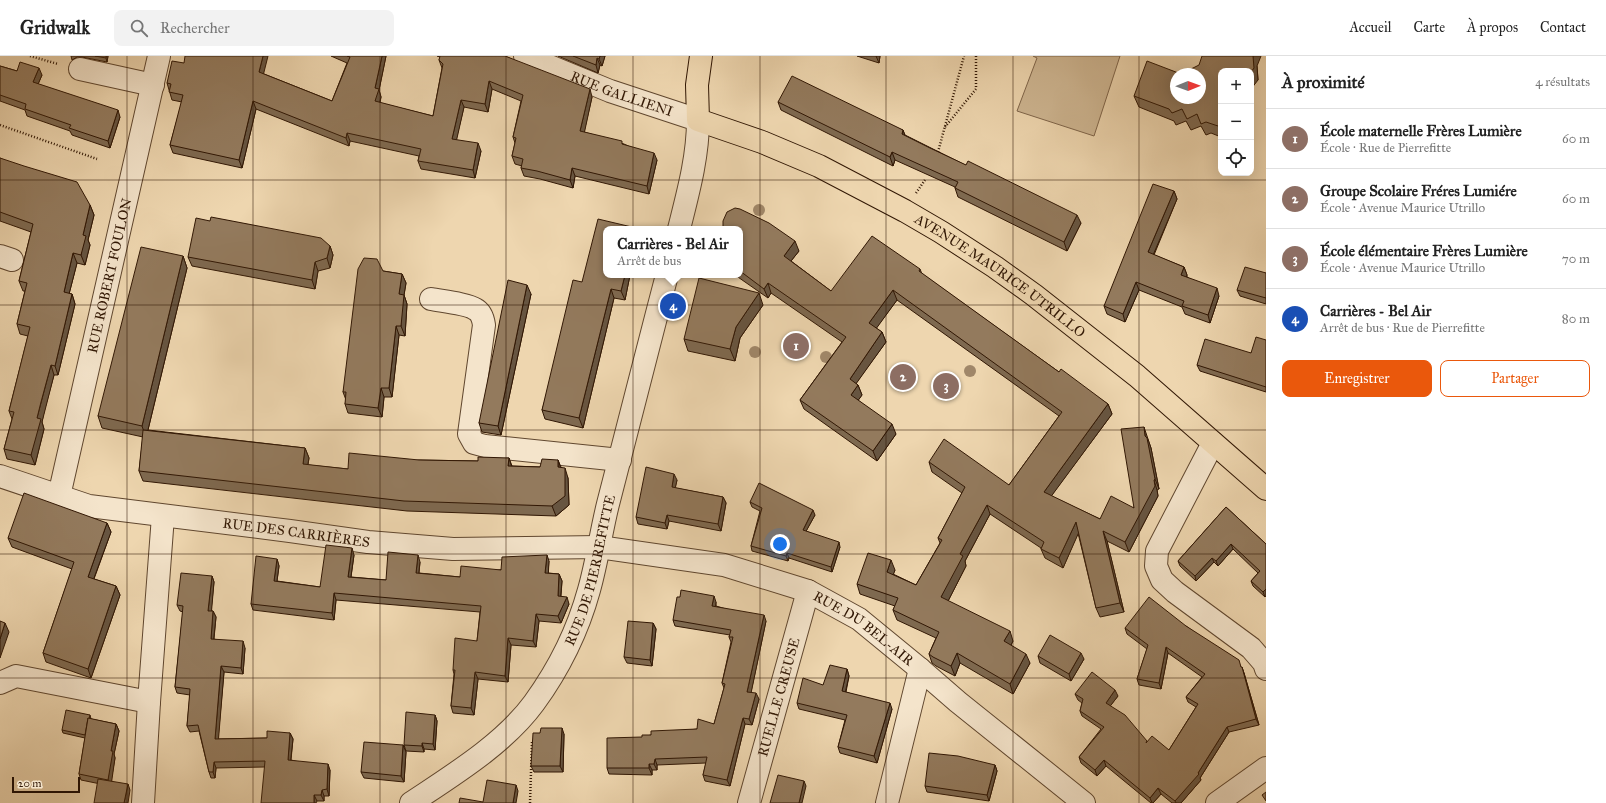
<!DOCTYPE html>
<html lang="fr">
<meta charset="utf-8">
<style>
:root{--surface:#fff;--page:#f2f2f2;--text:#222;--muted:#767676;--line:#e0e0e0;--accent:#ea580c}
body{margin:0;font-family:"IM FELL Great Primer",serif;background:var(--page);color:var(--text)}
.controls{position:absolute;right:12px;top:12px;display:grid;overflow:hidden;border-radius:8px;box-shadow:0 4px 16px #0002}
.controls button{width:36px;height:36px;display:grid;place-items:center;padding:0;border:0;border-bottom:1px solid var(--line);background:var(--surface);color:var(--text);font:20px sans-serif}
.compass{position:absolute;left:1170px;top:12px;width:36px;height:36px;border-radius:50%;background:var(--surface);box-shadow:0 4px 16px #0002;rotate:89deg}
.scale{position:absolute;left:12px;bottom:10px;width:68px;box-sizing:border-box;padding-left:4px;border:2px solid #311704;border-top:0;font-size:11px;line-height:14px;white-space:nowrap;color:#311704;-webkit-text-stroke:3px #f4e4cb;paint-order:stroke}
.you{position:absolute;left:780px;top:488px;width:14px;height:14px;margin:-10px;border:3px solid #fff;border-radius:50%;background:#1a73e8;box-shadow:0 0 0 6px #1a73e833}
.badge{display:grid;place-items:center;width:26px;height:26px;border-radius:50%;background:var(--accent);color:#fff;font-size:13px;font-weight:700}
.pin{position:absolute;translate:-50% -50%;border:2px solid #fff;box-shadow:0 1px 4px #0006}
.popup{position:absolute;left:603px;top:170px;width:140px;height:52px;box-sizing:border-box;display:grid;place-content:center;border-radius:8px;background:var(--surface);filter:drop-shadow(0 1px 3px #0005);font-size:13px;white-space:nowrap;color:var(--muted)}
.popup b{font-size:15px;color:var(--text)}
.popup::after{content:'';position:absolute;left:50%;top:100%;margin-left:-8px;border:8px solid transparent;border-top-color:var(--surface)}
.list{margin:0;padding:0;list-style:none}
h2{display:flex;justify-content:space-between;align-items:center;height:52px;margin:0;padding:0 16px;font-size:17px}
h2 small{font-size:13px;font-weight:400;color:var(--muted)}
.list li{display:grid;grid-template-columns:26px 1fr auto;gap:12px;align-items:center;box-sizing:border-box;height:60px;padding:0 16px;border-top:1px solid var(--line)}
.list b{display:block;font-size:15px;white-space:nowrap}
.list p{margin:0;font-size:13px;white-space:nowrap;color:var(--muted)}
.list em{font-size:13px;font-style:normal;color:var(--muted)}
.actions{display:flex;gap:8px;padding:12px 16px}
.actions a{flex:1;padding:9px 0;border:1px solid var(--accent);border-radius:8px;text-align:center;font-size:14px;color:var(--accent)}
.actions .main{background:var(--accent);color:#fff}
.icon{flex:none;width:22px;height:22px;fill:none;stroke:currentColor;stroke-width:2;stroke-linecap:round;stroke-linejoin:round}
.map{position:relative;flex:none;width:1266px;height:747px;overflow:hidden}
header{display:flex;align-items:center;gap:24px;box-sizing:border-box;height:56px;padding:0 20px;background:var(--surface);border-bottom:1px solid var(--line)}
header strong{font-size:19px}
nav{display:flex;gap:22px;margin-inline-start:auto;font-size:14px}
.search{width:280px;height:36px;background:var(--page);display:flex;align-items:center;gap:10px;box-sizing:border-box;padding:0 14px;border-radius:8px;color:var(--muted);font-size:15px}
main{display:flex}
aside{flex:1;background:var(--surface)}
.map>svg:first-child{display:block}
.green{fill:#ceb692;stroke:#80664b}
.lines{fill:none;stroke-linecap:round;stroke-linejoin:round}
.minor-casing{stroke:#60472f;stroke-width:24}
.major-casing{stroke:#311704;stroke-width:24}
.path{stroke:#311704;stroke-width:2.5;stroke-dasharray:1 2;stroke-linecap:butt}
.minor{stroke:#f4e4cb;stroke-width:22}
.major{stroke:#eed6af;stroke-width:22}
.tree{fill:#a08769}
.wall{fill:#7e6950;stroke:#311704}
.shaded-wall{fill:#675541;stroke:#311704}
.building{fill:#937a5d;stroke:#311704;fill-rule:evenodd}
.grid{fill:none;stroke:#311704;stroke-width:1;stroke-opacity:0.55}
.labels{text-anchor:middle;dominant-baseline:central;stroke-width:3.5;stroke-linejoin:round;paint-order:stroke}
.street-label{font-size:14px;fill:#311704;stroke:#f4e4cb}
</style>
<header>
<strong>Gridwalk</strong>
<div class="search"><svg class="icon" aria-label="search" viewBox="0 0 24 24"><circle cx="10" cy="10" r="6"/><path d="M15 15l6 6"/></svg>Rechercher</div>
<nav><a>Accueil</a><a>Carte</a><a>À propos</a><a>Contact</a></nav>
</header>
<main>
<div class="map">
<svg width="1266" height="747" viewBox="0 0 1266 747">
<rect width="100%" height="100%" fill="#eed6af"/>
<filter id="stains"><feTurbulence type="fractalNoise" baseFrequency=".005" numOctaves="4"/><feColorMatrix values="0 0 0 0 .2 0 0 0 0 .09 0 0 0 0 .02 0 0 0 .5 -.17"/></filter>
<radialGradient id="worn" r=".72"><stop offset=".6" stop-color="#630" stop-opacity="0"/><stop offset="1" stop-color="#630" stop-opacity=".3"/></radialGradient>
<path class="green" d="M1033 0H1120L1094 80 1017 55 1037 2Z"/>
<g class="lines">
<defs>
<g id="minor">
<path id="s1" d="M525 0 610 35 698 64C698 101 688 137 679 173"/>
<path d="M80 13 153 29"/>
<path d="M0 200 12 204"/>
<path d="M431 243C441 245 468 248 475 253 481 256 483 262 484 269L469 378 474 387 485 390 620 404"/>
<path d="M1213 387 1157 495 1156 510 1162 524 1175 536 1251 592 1264 607 1266 613"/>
<path id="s2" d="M0 420 89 450 290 475 368 486 453 493 599 491 724 509 808 535 859 563 920 613 958 646 1084 747"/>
<path id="s3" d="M59 440 159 0"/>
<path d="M0 627 16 620 149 646"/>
<path d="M143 747 149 646 163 460"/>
<path id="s4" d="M411 747C453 719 504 688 534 647 558 614 578 574 589 534 597 506 601 476 608 448 628 371 647 295 667 219"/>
<path id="s5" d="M749 747 808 535"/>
<path d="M887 747 920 613"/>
<path d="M1217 747 1266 712"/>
</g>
<g id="major">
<path id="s6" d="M701 0 697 29 698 64 762 86 819 110 905 155 941 176 995 211 1034 239 1137 320 1266 433"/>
</g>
</defs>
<use href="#minor" class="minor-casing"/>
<use href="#major" class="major-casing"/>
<g class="path">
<path d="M30 0 58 8"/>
<path d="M0 69 97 103"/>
<path d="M945 71 976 33V0"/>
<path d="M938 96 964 0"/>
<path d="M916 137 925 124"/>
<path d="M530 747 532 685"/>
</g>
<use href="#minor" class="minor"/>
<use href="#major" class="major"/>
</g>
<g class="tree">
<circle cx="759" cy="154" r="6"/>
<circle cx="755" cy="296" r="6"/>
<circle cx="826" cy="301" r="6"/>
<circle cx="970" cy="315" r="6"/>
</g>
<g class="wall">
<path d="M71 0H108L107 6 82 1H77L72 4Z"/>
<path d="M331 0H386L379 34 381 41 380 47 433 60 442 12 439 4 440 1 437 0H505L592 41 584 76 624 88 657 104 649 138 575 120 573 132 540 123 524 120 521 112 522 110 515 108 512 100 515 87 513 81 521 45 492 33 488 56 464 51 456 84 481 95 475 122 421 113 418 105 419 100 350 85 349 90 256 53 242 112 173 97 170 89 182 46 172 44 167 27 184 7 264 18 332 45 347 7Z"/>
<path d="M558 0H605L602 10 600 9 598 17Z"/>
<path d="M857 0H880L879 7Z"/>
<path d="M0 10 17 15 42 19 38 28 120 61 110 92 72 79 70 75 27 60 25 54 0 45Z"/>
<path d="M1257 10 1258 24 1221 15V81L1211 77 1206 79 1201 70 1191 74 1186 65 1176 69 1174 65 1139 51 1134 40 1181 18Z"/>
<path d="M778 46 903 74 905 79 1081 167 1067 195 958 141 955 132V131L895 104 893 110 781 54Z"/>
<path d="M0 102 90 149 94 159 88 184 90 189 85 209 77 207 69 238H72L75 248 58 319H54L44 356 42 366 44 373 35 409 7 403 4 393 12 363 9 355 28 280 20 278 17 268 25 235H23L19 225 31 176 0 165Z"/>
<path d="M1174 135 1177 143 1154 199 1184 211 1187 219V221L1219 240 1210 267 1185 258 1182 251 1139 234 1125 266 1107 258 1104 250Z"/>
<path d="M740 173 799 195 791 205 831 235 920 213 922 218 1059 316 1108 348 1112 358 1051 440 1100 463 1134 452 1147 381 1151 392 1159 433 1157 434 1158 440 1129 496 1107 485 1124 556 1100 561 1096 552 1078 477 1063 512 1045 502 1041 493V492L990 458 965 505 966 510 948 545 1013 585 1011 589 1030 607 1013 638 960 607 955 620 936 610 932 607 929 598 936 582 897 564 893 554 895 550 860 538 857 528 895 514 893 518 916 529 940 487 938 482 962 437 932 416 929 406 1009 429 1059 360 897 244 876 272 882 276 886 286 856 327 858 329 862 339 858 344 896 378 877 405 804 353 800 344 842 286 771 237 768 242 735 219H740Z"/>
<path d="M330 190 333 199 330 212 318 215 315 233 192 210 188 201Z"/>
<path d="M183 200 187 212 148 374 305 392 309 402 308 409 348 413 419 404 478 405 509 402 512 410 540 411 558 404 561 411 568 422 569 449 556 460 407 455 143 425 139 415 143 381 102 372 98 360Z"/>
<path d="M383 215 402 218 406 227 404 239 407 248 405 280 399 279 392 341H384L382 361 348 357 345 348 346 344 343 336Z"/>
<path d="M1266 217V248L1240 240 1237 234Z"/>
<path d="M606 219H630L625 244 614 242 583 372 545 363 542 354 582 226Z"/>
<path d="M531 238 501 379 482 376 479 367Z"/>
<path d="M763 249 740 282 735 305 688 295 684 283Z"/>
<path d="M1266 284V336L1200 315 1197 309 1251 297Z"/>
<path d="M677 424 675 432 723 441 726 447 721 475 669 465 667 473 638 468 636 461Z"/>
<path d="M750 446 815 459 806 475 840 491 832 516 789 502 788 505 752 495 751 490 760 455 752 451Z"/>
<path d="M1226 451 1266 488V540L1265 541 1253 530 1251 525 1258 517 1233 493 1218 510 1214 506 1196 525 1180 510 1178 505Z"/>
<path d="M107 467 111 476 94 523 116 530 120 539 91 622 46 606 43 597 72 513 12 491 8 482Z"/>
<path d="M354 499 351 521 386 524 420 506 419 517 460 521 549 505 548 517 559 518 562 525 561 540 569 548 561 567 539 565 536 591 511 589 508 626 478 623 474 659 453 657 451 650 454 618 453 614 477 585 480 556 336 544 334 564 253 554 251 548 277 503 279 510 277 525 320 531Z"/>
<path d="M212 520 214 526 211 555H213L216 561 214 583 245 592 243 618 224 616 218 683 267 682 290 677 293 683 291 704 330 714 329 740H324V745H317L264 711 216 712 215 722H211L209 716 199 675 190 676 187 670 190 639 177 637 175 631 183 556 180 555 177 549Z"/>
<path d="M716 546V550L766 565 751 636 759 643 752 669 745 668 730 730 705 725 703 719 706 707 657 709V714H652V719L609 718 607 712 642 681 651 679 697 673 714 668 724 632 722 627 731 586 729 581 730 579 675 570 673 564Z"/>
<path d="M653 567 656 573 652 610 627 607 624 601Z"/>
<path d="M1186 570 1241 611 1244 617 1259 669 1229 676 1200 722 1201 724 1181 747H1172L1161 738 1153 747H1151L1106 710 1097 720 1081 707 1079 701 1101 673 1082 660 1080 655 1082 647 1078 644 1075 638 1118 640 1110 650 1147 686 1169 694 1196 651 1188 646 1186 641 1202 621 1168 597 1161 633 1139 629 1137 623 1147 593 1127 578 1125 572Z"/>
<path d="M1038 600 1084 603 1071 625 1040 607Z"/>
<path d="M847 613 849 620 846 636 892 653 877 707 840 697 838 691 845 664 799 653 797 647Z"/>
<path d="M90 659 91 663 116 668 119 675 114 698 115 702 111 725 130 734 81 724 79 718 85 682 63 677 62 674Z"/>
<path d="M435 659 437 665 435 694 424 693V696L406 695 404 689Z"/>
<path d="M540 677 564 678 563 716H534L531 710Z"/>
<path d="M403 689 406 696 404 726 364 722 361 716Z"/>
<path d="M995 709 997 715 989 745 927 736 925 730Z"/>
</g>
<g class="shaded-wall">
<path d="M106 0H108L107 6 106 2Z"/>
<path d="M263 0H268L262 24 259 16Z"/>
<path d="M382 0H386L379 34 381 41 378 53 375 45V32Z"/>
<path d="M600 0H605L602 10 599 3Z"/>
<path d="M876 0H880L879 7Z"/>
<path d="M1253 0H1261L1257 10 1258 24 1251 33V16Z"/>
<path d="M597 2 600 9 598 17 596 9Z"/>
<path d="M39 12 42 19 36 33 33 26Z"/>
<path d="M489 25 492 33 488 56 485 48Z"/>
<path d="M590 33 592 41 583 83 580 75Z"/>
<path d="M461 44 464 51 455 91 452 83Z"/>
<path d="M253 45 256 53 242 112 239 104Z"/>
<path d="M118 54 120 61 110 92 108 85Z"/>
<path d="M903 74 906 83 902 78Z"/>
<path d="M347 77 350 85 349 90 346 82Z"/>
<path d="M478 87 481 95 475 122 473 114Z"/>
<path d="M892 96 895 104 893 110 890 101Z"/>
<path d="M654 97 657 104 649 138 647 130Z"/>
<path d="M572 112 575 120 573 132 570 124Z"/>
<path d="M1174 135 1177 143 1151 204 1148 196Z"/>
<path d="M90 149 94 159 88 184 90 189 85 209 81 199 83 179Z"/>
<path d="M1077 159 1081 167 1067 195 1064 186Z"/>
<path d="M795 185 799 195 787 210 784 200Z"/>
<path d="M330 190 333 199 330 212 327 202Z"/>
<path d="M73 197 77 207 67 246 64 236Z"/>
<path d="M183 200 187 212 146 382 142 370Z"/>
<path d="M315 206 318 215 315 233 312 224Z"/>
<path d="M1184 211 1187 219 1184 227 1181 219Z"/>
<path d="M402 218 406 227 404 239 407 248 405 280 401 270 399 238Z"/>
<path d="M625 219H630L625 244 621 235Z"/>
<path d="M1136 226 1139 234 1125 266 1123 258Z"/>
<path d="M768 227 771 237 768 242 764 233Z"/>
<path d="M527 229 531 238 501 379 498 370Z"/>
<path d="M1217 232 1219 240 1210 267 1208 259Z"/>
<path d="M611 233 614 242 583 372 579 362Z"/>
<path d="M893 234 897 244 873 277 869 267Z"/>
<path d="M759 237 763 249 740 282 735 305 730 293 736 271Z"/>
<path d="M72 238 75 248 58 319 55 310Z"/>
<path d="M396 270 399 279 392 341 389 332Z"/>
<path d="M882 276 886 286 853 332 850 323Z"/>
<path d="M51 309 54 319 42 366 44 373 35 409 31 399 37 362Z"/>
<path d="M858 329 862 339 855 349 851 339Z"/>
<path d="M381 332 384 341 382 361 378 352Z"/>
<path d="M1108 348 1112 358 1047 446 1044 436Z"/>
<path d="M892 368 896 378 877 405 873 395Z"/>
<path d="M1144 371 1151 392 1159 433 1155 423 1145 380Z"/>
<path d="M305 392 309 402 306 418 303 408Z"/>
<path d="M509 402 512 412 508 410Z"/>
<path d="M558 404 561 413 558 411Z"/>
<path d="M565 412 568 422 569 449 556 460 552 450Z"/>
<path d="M674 418 677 424 674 438 672 431Z"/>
<path d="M1154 424 1157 434 1158 440 1129 496 1125 486Z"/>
<path d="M723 441 726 447 721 475 718 468Z"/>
<path d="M987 449 990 458 965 505 966 510 945 551 941 541 960 498Z"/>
<path d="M813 454 815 459 804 479 803 474Z"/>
<path d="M667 459 669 465 667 473 665 467Z"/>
<path d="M1076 466 1079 476 1063 512 1059 502Z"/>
<path d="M107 467 111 476 91 530 88 521Z"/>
<path d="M1103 475 1107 485 1124 556 1120 547Z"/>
<path d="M839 486 840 491 832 516 831 511Z"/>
<path d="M1231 488 1233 493 1218 510 1216 505Z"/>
<path d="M352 492 354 499 350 527 348 521Z"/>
<path d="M787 497 789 502 788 505 786 500Z"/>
<path d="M418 499 420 506 418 524 416 517Z"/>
<path d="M547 499 549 505 548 524 545 517Z"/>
<path d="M1212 502 1214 506 1196 525 1195 520Z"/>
<path d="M277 503 279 510 276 532 274 525Z"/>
<path d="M891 504 895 514 891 525 887 516Z"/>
<path d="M559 518 562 525 560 547 558 540Z"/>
<path d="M212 520 214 526 211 561 208 555Z"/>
<path d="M116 530 120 539 91 622 88 613Z"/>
<path d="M1266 533V540L1265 541 1263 536Z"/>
<path d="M334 537 336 544 334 564 332 557Z"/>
<path d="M714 540 716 546 715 556 712 550Z"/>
<path d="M567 541 569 548 561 567 558 560Z"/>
<path d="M213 555 216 561 213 589 211 583Z"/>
<path d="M536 558 539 565 536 591 533 585Z"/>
<path d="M764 559 766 565 750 642 747 636Z"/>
<path d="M5 567 9 576 0 602V583Z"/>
<path d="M653 567 656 573 652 610 650 604Z"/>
<path d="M1010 575 1013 585 1008 595 1004 585Z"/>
<path d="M508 582 511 589 508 626 505 620Z"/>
<path d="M243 585 245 592 243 618 241 612Z"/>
<path d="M1166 591 1168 597 1161 633 1159 627Z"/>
<path d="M957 597 960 607 955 620 951 610Z"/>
<path d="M1081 597 1084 603 1071 625 1069 618Z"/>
<path d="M1026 598 1030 607 1013 638 1010 628Z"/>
<path d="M221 610 224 616 218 689 215 683Z"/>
<path d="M1242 611 1244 617 1259 669 1256 663Z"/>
<path d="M847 613 849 620 844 642 842 635Z"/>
<path d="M475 616 478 623 474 659 471 652Z"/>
<path d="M1115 634 1118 640 1108 653 1106 647Z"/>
<path d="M756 637 759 643 752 669 749 663Z"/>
<path d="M890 647 892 653 877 707 874 700Z"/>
<path d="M435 659 437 665 435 694 433 688Z"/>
<path d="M743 662 745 668 730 730 727 724Z"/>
<path d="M116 668 119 675 114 698 115 702 111 730 108 724 111 695Z"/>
<path d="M1227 671 1229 676 1200 722 1201 724 1181 747H1176L1175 745 1198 717Z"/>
<path d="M562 672 564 678 563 716 560 710Z"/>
<path d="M290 677 293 683 290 710 288 704Z"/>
<path d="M422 687 424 693V696L422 690Z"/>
<path d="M403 689 406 696 404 726 401 720Z"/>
<path d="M655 703 657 709V714L654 708Z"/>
<path d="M1104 704 1106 710 1097 720 1095 714Z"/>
<path d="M214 706 216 712 215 722 213 716Z"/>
<path d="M328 708 330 714 329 740 327 733Z"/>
<path d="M649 708 652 714V719L649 712Z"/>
<path d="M995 709 997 715 989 745 987 739Z"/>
<path d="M804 725 806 730 802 747H799Z"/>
<path d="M128 728 130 734 128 747H124Z"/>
<path d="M516 729 518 735 516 747H513Z"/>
<path d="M1158 732 1161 738 1153 747H1152L1150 742Z"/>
<path d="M322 734 324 740V745L321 739Z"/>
<path d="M314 739 317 745 316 747H314Z"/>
</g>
<g class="building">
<path d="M95 0H106V2Z"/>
<path d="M185 0H263L259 16 332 45 350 1 347 0H382L375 32 379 33 375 45 433 60 443 8 439 4 440 0H505L590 33 580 75 622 85V88L654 97 647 130 572 112 570 124 537 115 521 112 523 103 512 100 516 82 513 81 523 39 489 25 485 48 461 44 452 83 478 87 473 114 418 105 421 93 347 77 346 82 253 45 239 104 170 89 183 39 169 36 171 28 167 27 172 5 184 7Z"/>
<path d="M573 0H600L599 3 597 2 596 9Z"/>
<path d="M1202 0H1253L1254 12 1251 16V15H1221V71L1206 66 1201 68 1197 58 1187 63 1182 53 1172 57 1169 53 1134 40 1147 5 1181 18 1199 9ZM1176 18H1200V42H1176Z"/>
<path d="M20 6 39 12 33 26 118 54 108 85 69 72 71 69 25 53 26 48 0 39V10L17 15Z"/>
<path d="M792 20 903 74 902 78 930 92 966 109 968 105 1077 159 1064 186 955 132 958 126 892 96 890 101 778 46Z"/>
<path d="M0 102 24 110 77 126 90 149 83 179 86 180 81 199 73 197 64 236 72 238 55 310 51 309 41 346 37 362 41 363 31 399 4 393 14 356 9 355 30 271 17 268 27 227 19 225 33 168 0 156Z"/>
<path d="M1153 128 1174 135 1148 196 1184 211 1181 219 1217 232 1208 259 1182 250 1184 245 1136 226 1123 258 1104 250Z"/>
<path d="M735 152 740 153 769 167 795 185 784 200 831 235 872 180 920 213 919 215 1059 316 1061 313 1108 348 1044 436 1100 463 1111 440 1134 452 1121 373 1144 371 1145 380 1147 382 1155 423 1154 424 1155 430 1125 486 1103 475 1120 547 1096 552 1076 466 1059 502 1041 493 1044 486 987 449 960 498 963 500 941 541 1010 575 1004 585 1026 598 1010 628 957 597 951 610 933 601 929 598 939 576 893 554 898 542 857 528 868 497 891 504 887 516 916 529 942 484 938 482 965 431 929 406 944 383 1009 429 1062 356 893 234 869 267 882 276 850 323 858 329 851 339 892 368 873 395 800 344 846 281 768 227 764 233 740 215V173H724L723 171V165L727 156Z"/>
<path d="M211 161 321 182 330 190 327 202 315 206 312 224 188 201 196 162 210 165Z"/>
<path d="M598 163 636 172V173H606V219H625L621 235 611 233 579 362 542 354 573 224 582 226Z"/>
<path d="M141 191 183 200 142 370 98 360Z"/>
<path d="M364 202 377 203 383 215 402 218 399 238 404 239 401 270H396L389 332H381L378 352 345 348 346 336H343L358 213Z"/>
<path d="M1245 211 1266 217V242L1237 234Z"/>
<path d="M699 222 759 237 736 271 730 293 684 283Z"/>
<path d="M508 224 527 229 498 370 479 367Z"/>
<path d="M1256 281 1266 284V331L1197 309 1205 283 1251 297Z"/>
<path d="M143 374 305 392 303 408 348 413 349 397 419 404 478 405V401L509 402 508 410 540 411 542 403 558 404V411L565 412V440L552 450 404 445 139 415Z"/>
<path d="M646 411 674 418 672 431 723 441 718 468 667 459 665 467 636 461Z"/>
<path d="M759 427 813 454 803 474 839 486 831 511 787 497 786 500 751 490 762 452 750 446Z"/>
<path d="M24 437 107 467 88 521 116 530 88 613 43 597 74 506 8 482Z"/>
<path d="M1226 451 1266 488V533L1263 536 1251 525 1260 515 1231 488 1216 505 1212 502 1195 520 1178 505Z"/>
<path d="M326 489 352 492 348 521 386 524 388 496 418 499 416 517 460 521 461 510 501 514 502 501 547 499 545 517 559 518 558 540 567 541 558 560 536 558 533 585 508 582 505 620 475 616 471 652 451 650 455 614H453L455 582 477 585 481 550 334 537 332 557 251 548 256 500 277 503 274 525 320 531Z"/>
<path d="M181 517 212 520 208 555H213L211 583 243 585 241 612 221 610 215 683 267 682V675L290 677 288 704 328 708 327 733 322 734 321 739H314V747H261L265 705 214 706 213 716H209L198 669 187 670 190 633 175 631 183 550 177 549Z"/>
<path d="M681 534 714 540 712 550 764 559 747 636 756 637 749 663 743 662 727 724 703 719 707 701 655 703 654 708H649V712H607V682L642 681V679H651V675L697 673 698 663 714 668 725 628 722 627 733 581H729L731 574 673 564 677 541H680Z"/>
<path d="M1149 541 1186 570 1239 604 1241 611H1242L1256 663 1227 671 1198 717 1199 718 1175 745 1158 732 1150 742 1104 704 1095 714 1079 701 1104 671 1080 655 1083 643 1075 638 1092 616 1115 634 1106 647 1125 659 1147 685 1146 687 1152 680 1169 694 1198 648 1186 641 1205 618 1166 591 1159 627 1137 623 1148 589 1125 572Z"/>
<path d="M0 565 5 567 0 583Z"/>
<path d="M628 565 653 567 650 604 624 601Z"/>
<path d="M1050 579 1081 597 1069 618 1038 600Z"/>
<path d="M830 609 847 613 842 635 890 647 874 700 838 691 847 659 797 647 803 622 823 629Z"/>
<path d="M66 654 90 659 89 663 88 662 85 679 62 674Z"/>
<path d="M406 656 435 659 433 688 422 687V690L404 689Z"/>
<path d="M88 662 116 668 111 695H113L108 724 79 718Z"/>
<path d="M541 672H562L560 710H531L533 677H540Z"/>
<path d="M364 686 403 689 401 720 361 716Z"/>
<path d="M929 697 958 700 995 709 987 739 925 730Z"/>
<path d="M778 719 804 725 799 747H770Z"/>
<path d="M98 723 128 728 124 747H94Z"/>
<path d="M487 724 516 729 513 747H459L460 742 483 746Z"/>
<path d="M1266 736V745L1262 739Z"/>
</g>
<path class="grid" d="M127 0V747M253 0V747M380 0V747M506 0V747M633 0V747M760 0V747M886 0V747M1013 0V747M1139 0V747M0 124H1266M0 249H1266M0 374H1266M0 498H1266M0 622H1266"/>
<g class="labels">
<g class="street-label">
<text stroke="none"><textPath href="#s1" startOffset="104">RUE GALLIENI</textPath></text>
<text stroke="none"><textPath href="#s3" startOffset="226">RUE ROBERT FOULON</textPath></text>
<text stroke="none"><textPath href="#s6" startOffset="406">AVENUE MAURICE UTRILLO</textPath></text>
<text stroke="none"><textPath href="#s2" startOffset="303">RUE DES CARRIÈRES</textPath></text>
<text stroke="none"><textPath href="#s4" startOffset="305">RUE DE PIERREFITTE</textPath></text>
<text stroke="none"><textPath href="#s2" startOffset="888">RUE DU BEL-AIR</textPath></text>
<text stroke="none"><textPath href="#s5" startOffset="110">RUELLE CREUSE</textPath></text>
</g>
</g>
<rect width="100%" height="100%" filter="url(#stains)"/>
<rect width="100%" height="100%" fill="url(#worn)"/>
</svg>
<div class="controls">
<button>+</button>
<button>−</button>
<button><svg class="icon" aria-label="locate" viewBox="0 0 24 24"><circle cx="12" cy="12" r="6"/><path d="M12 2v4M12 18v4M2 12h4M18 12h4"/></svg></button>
</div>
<svg class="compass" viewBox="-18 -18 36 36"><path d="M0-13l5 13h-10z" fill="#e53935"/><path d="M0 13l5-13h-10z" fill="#767676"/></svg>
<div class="scale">20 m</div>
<div class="you"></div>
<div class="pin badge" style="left:796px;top:290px;background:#8d6e63">1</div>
<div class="pin badge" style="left:903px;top:321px;background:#8d6e63">2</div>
<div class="pin badge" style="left:946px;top:330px;background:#8d6e63">3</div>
<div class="pin badge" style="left:673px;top:250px;background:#1a4fb4">4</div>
<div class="popup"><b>Carrières - Bel Air</b>Arrêt de bus</div>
</div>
<aside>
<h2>À proximité<small>4 résultats</small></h2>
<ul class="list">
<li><span class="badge" style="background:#8d6e63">1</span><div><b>École maternelle Frères Lumière</b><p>École · Rue de Pierrefitte</p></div><em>60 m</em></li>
<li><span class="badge" style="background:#8d6e63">2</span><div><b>Groupe Scolaire Fréres Lumiére</b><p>École · Avenue Maurice Utrillo</p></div><em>60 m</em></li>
<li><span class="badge" style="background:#8d6e63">3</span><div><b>École élémentaire Frères Lumière</b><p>École · Avenue Maurice Utrillo</p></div><em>70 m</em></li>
<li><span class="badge" style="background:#1a4fb4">4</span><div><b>Carrières - Bel Air</b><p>Arrêt de bus · Rue de Pierrefitte</p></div><em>80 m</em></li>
</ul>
<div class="actions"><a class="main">Enregistrer</a><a>Partager</a></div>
</aside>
</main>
